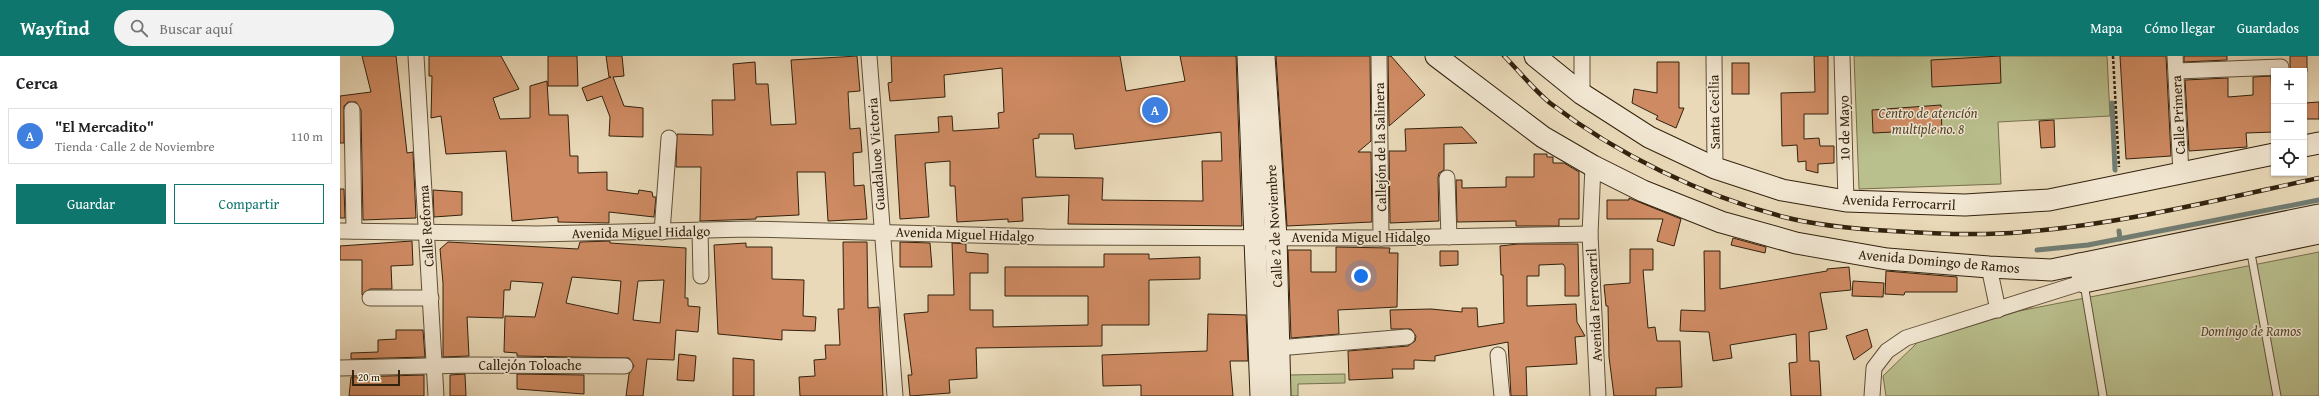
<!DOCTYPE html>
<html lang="es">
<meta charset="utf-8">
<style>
:root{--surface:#fff;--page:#f2f2f2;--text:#202124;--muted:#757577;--line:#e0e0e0;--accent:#0f766e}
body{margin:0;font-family:"Gentium Book Plus",serif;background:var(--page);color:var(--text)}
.controls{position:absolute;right:12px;top:12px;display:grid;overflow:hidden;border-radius:0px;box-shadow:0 1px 3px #0004}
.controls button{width:36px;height:36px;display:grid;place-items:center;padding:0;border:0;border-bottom:1px solid var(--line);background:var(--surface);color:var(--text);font:20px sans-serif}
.scale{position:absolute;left:12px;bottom:10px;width:48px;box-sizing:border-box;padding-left:4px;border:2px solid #33220d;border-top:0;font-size:11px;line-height:14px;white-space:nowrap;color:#33220d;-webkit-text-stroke:3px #f1e6d1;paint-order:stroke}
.you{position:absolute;left:1021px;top:220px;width:14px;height:14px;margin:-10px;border:3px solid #fff;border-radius:50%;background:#1a73e8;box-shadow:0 0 0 6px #1a73e833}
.badge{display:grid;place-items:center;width:26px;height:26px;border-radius:50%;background:var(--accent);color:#fff;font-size:13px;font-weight:700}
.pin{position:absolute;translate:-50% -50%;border:2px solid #fff;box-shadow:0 1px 4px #0006}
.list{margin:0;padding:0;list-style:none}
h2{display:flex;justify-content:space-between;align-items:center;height:52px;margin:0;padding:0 16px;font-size:17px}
h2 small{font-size:13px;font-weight:400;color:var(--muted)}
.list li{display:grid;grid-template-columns:26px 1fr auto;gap:12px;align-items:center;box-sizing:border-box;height:56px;margin:0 8px 8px;padding:0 8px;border:1px solid var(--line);border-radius:0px}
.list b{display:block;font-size:15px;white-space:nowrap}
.list p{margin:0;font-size:13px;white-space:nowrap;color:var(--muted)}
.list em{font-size:13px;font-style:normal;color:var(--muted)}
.actions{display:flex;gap:8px;padding:12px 16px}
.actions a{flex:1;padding:9px 0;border:1px solid var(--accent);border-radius:0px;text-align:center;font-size:14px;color:var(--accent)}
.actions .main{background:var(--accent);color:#fff}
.icon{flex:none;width:22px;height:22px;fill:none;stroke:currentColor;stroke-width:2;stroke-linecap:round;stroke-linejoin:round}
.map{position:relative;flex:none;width:1979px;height:340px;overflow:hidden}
header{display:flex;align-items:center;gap:24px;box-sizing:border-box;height:56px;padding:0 20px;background:var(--accent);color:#fff}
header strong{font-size:19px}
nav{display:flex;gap:22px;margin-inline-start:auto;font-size:14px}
.search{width:280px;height:36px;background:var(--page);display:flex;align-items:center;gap:10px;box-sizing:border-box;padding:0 14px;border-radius:22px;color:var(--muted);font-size:15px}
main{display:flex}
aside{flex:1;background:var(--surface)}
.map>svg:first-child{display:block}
.green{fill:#b9bf8d;stroke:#76704d}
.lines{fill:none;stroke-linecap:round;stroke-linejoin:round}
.stream{stroke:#717d73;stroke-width:5}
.building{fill:#ce8a62;stroke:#33220d;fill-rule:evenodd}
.lane-casing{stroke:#605038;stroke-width:9}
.street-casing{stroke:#605038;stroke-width:17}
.secondary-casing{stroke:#33220d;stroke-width:23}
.path{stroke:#33220d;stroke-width:2.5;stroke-dasharray:3 2;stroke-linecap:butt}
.lane{stroke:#f1e6d1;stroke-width:7}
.street{stroke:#f1e6d1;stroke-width:15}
.secondary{stroke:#f1e6d1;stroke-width:21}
.rail-casing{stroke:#33220d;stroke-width:4.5}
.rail{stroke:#f1e6d1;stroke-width:3;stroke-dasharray:9;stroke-linecap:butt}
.labels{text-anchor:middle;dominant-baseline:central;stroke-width:3;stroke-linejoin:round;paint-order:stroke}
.street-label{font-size:14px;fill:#33220d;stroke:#f1e6d1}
.park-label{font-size:14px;font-style:italic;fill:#54492d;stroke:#f1e6d1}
</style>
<header>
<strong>Wayfind</strong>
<div class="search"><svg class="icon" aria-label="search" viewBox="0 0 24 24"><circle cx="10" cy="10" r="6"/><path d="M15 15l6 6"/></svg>Buscar aquí</div>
<nav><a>Mapa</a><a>Cómo llegar</a><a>Guardados</a></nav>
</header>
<main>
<aside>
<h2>Cerca<small></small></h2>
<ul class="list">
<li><span class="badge" style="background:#3f7fe0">A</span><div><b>&quot;El Mercadito&quot;</b><p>Tienda · Calle 2 de Noviembre</p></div><em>110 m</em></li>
</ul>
<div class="actions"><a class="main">Guardar</a><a>Compartir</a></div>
</aside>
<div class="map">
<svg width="1979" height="340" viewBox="0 0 1979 340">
<rect width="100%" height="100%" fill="#e9d9b8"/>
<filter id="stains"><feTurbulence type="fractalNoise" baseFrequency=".005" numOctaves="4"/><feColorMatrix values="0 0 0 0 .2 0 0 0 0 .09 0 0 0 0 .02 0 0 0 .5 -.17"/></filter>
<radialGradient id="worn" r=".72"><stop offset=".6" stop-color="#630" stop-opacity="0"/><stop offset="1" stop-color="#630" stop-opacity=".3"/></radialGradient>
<g class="green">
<path d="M1514 0H1767L1770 60 1658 66 1661 128 1519 133Z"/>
<path d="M1979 196V340H1546L1543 320 1578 286 1679 255Z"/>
<path d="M1005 318V327L958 328V340H948V319Z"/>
</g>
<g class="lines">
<g class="stream">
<path d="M1772 47 1775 114"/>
<path d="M1779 175 1780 183"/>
<path d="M1697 194 1748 189 1979 144"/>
</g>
</g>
<g class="building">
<path d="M22 0H56L67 97 73 96 76 162 23 164 21 54 16 46H8L4 50V87H0V40L31 36Z"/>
<path d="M89 0H161L179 33 153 42 160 63 190 62V30L207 25 209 59H228L230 100H238V117L267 116V134L298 138 299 134 312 136 313 141H316L314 161 269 156V167L218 166V161L172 165 166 95 106 98 101 60 91 62 92 20H89Z"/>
<path d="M208 0H237L238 30H208Z"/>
<path d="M266 0H282L284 20 273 21 284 50 303 52V81L269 80 270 61 262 40 247 45 242 32 271 21H269Z"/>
<path d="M517 0 520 35 508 36 510 73 520 72 522 96 513 97 514 130 524 129 527 163 488 165 485 116H457L459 159 416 161V163L360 165 361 111H336L337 78 373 79 372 44H395L393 8 415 6 416 28H428L431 69 456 68 451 4Z"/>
<path d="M551 0H780L786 35 845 25 840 0H896L902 170 728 168 729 139 682 142 683 165 668 166V163L617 166 615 130H610V105L585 107 589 161 560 163 555 79 599 76 598 61 612 60 613 75 659 72 658 57 664 56 662 12 604 19 605 41 550 45 548 27 552 26ZM881 76 882 105H862L863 145 762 144 763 122 696 121 693 83 699 82V78H733L735 93Z"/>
<path d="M936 0H1030L1031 85 1018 96H1031L1032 166 947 170Z"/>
<path d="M1048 0H1051L1085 39 1049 70Z"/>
<path d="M1474 0H1488V58H1464V83L1479 82 1480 90H1494V107L1478 108V117L1466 114V105L1458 106 1457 89 1442 90 1441 37 1475 36Z"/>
<path d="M1660 0 1661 27 1592 31 1591 4Z"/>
<path d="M1780 0H1826L1831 100 1786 103Z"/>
<path d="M1844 0H1887V4L1844 6Z"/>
<rect x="1950" y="0" width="17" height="15"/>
<path d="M1317 6H1339V52H1344L1336 72 1316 63 1318 60 1292 47 1294 33 1317 37Z"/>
<rect x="1392" y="7" width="17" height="31"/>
<path d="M1931 20 1934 76 1906 77 1907 91 1849 95 1845 24 1888 22V41L1913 39V21Z"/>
<path d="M1979 46V63H1964V47Z"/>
<path d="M1601 49 1602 76 1553 78V76L1533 77 1532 54Z"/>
<path d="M1714 64 1715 91 1701 92 1699 65Z"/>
<path d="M1122 71 1137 87 1104 88V114L1099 117 1098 122 1099 165 1050 167 1049 95H1066L1065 73Z"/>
<path d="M1194 98H1207V101H1213V107H1224L1239 116V163H1219V170H1176V165L1117 166 1116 124H1122V132L1166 131V121H1194Z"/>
<path d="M0 133H4L5 162H0Z"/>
<path d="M93 134 122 136V159L94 161Z"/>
<path d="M1289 142 1341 163 1334 190 1317 185 1323 163H1267V144H1289Z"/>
<path d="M1393 182 1426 191 1425 197 1391 189Z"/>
<path d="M72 185 73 209 51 210 52 233H30L22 239V204H0V190Z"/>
<path d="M270 185V187L346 192 345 242H348V250L360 251 358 276 336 274 334 304 307 303 303 340H286L289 318 294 310 289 302 177 300V297L164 296 165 260 195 261 203 227 171 225 170 234H164L163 262 127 261 129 300 103 301V227L100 193 108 186 238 193 240 186ZM232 221 281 225 278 258 226 247ZM324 224 320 267 293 264 298 225Z"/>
<path d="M503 186H527L528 252 539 251 543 340H460L459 321 475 320 474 304 486 303 485 289H500L498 253H504Z"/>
<path d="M560 186 590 187 592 211H560Z"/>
<path d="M406 187V191H432V223L464 224 463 260 476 261 475 275 442 274V284L378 278 374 189Z"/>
<path d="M612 187 626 188V196L648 198V217H630V254H653V271L748 269V240H665V211H764V198H809V203L860 201V223L809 224V269H762V290L636 292 637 322 609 324 610 337 570 340 568 319H572L564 258 588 256V239H614Z"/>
<path d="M1178 188H1238L1239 240H1225V211L1223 208 1199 209V220H1187V250L1236 248 1237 266 1245 280 1235 281 1237 308 1186 311 1187 340H1171L1168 286 1095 300V305L1074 304V313H1052L1053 322 1009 324 1008 295 1068 290 1075 285 1076 280 1071 273H1051L1050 254 1091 253 1122 256V252H1137L1138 271 1164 267 1163 219H1161L1160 190Z"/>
<path d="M996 191 1050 192 1049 197H1058L1057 251 998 254 999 278 951 282 948 194H971V216H996Z"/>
<path d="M1290 193H1313V214H1303L1308 272 1315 271 1317 285H1340L1342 331 1316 332V340H1274L1269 301 1268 250H1266L1264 229 1290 227Z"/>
<path d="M1100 195H1118V209L1100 210Z"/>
<path d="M1364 195H1380V233L1487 215V213L1509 211 1511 234 1480 237 1487 273 1469 276 1470 305H1479L1481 340H1451L1449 307 1457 306 1456 278 1390 289 1392 302 1373 305 1369 276 1340 275 1341 254 1365 255Z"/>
<path d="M1546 215 1617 221V236H1565L1564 239 1545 238Z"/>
<path d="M1513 225 1544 227 1543 241 1512 240Z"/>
<path d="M868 258 906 259 908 305H890L893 340H801V329L763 330 762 299 867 295Z"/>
<path d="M1527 273 1532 291 1514 304 1506 280Z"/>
<path d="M56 274H83L85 301 11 303V297L38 296V284L56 283Z"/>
<path d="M339 298 356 300 354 325 337 324Z"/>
<path d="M393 302 414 304V340H393Z"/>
<path d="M125 318 126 340H110V319Z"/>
<path d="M177 318 244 319V338L177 333Z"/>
<path d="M84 319V340H9L11 321Z"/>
</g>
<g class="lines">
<defs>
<g id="lane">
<path d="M1910 192 1937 340"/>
<path d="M1744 228 1763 340"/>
</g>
<g id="street">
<path d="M76 0 96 340"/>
<path d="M529 0 555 340"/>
<path d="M1039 0 1041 182"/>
<path d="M1374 0 1375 112"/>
<path d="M1502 0 1506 145"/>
<path d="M1835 0 1841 118"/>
<path d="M1837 15 1941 11"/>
<path d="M1242 38V0"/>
<path d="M12 54 14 175"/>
<path d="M1253 110 1250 178 1258 340"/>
<path d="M1107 122 1109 181"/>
<path d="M360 174 361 220"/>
<path d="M0 175 197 178 409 173 706 181 1041 182 1250 178"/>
<path d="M322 176 329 82"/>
<path d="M1649 211 1658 254"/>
<path d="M30 242H91"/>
<path d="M938 292 1067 281"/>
<path d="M1158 299 1162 340"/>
<path d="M0 312 132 309 285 310"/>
<path d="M1532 340 1534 312 1547 295 1566 282 1744 226"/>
</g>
<g id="secondary">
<path d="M908 0 921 340"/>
<path d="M924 0 936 181 940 340"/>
<path d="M1096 0 1203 81 1253 110 1303 135 1381 166 1456 187 1547 203 1649 211 1711 214 1979 159"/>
<path d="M1195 0 1242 38 1309 81 1375 112 1442 134 1506 145 1625 149 1709 144 1934 98"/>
<path d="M1964 90 1979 87"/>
<path d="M1739 208 1744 226 1979 177"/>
</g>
</defs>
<use href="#lane" class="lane-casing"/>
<use href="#street" class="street-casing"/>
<use href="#secondary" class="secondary-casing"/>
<path class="path" d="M1773 0 1779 111"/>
<use href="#lane" class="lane"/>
<use href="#street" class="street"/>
<use href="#secondary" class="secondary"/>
<defs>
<path id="rail" d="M1164 0C1179 15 1194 34 1210 47 1278 99 1361 139 1444 161 1479 170 1516 173 1552 175 1595 178 1640 180 1683 176 1783 168 1881 143 1979 122"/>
</defs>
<use href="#rail" class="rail-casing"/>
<use href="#rail" class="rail"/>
</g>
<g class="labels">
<g class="street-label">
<text transform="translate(1374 56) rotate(-91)">Santa Cecilia</text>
<text transform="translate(1838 59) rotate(-93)">Calle Primera</text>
<text transform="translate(1504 72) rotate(-91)">10 de Mayo</text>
<text transform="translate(1040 91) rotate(-91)">Callejón de la Salinera</text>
<text transform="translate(536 98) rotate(-94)">Guadaluoe Victoria</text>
<text transform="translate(1559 146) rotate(3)">Avenida Ferrocarril</text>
<text transform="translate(86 170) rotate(-94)">Calle Reforma</text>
<text transform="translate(934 170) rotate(-93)">Calle 2 de Noviembre</text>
<text transform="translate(301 176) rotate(-1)">Avenida Miguel Hidalgo</text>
<text transform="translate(625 178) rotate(2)">Avenida Miguel Hidalgo</text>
<text x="1021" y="181">Avenida Miguel Hidalgo</text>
<text transform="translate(1599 205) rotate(5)">Avenida Domingo de Ramos</text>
<text transform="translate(1254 249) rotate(-93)">Avenida Ferrocarril</text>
<text x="190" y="309">Callejón Toloache</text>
</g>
<g class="park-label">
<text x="1588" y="57">Centro de atención<tspan x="1588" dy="16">multiple no. 8</tspan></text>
<text x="1911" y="275">Domingo de Ramos</text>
</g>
</g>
<rect width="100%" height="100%" filter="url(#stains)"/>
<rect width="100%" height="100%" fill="url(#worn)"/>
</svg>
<div class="controls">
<button>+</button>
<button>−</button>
<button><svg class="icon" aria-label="locate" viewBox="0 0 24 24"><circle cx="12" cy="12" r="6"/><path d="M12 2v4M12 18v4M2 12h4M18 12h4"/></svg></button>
</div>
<div class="scale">20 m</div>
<div class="you"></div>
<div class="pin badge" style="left:815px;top:54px;background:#3f7fe0">A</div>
</div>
</main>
